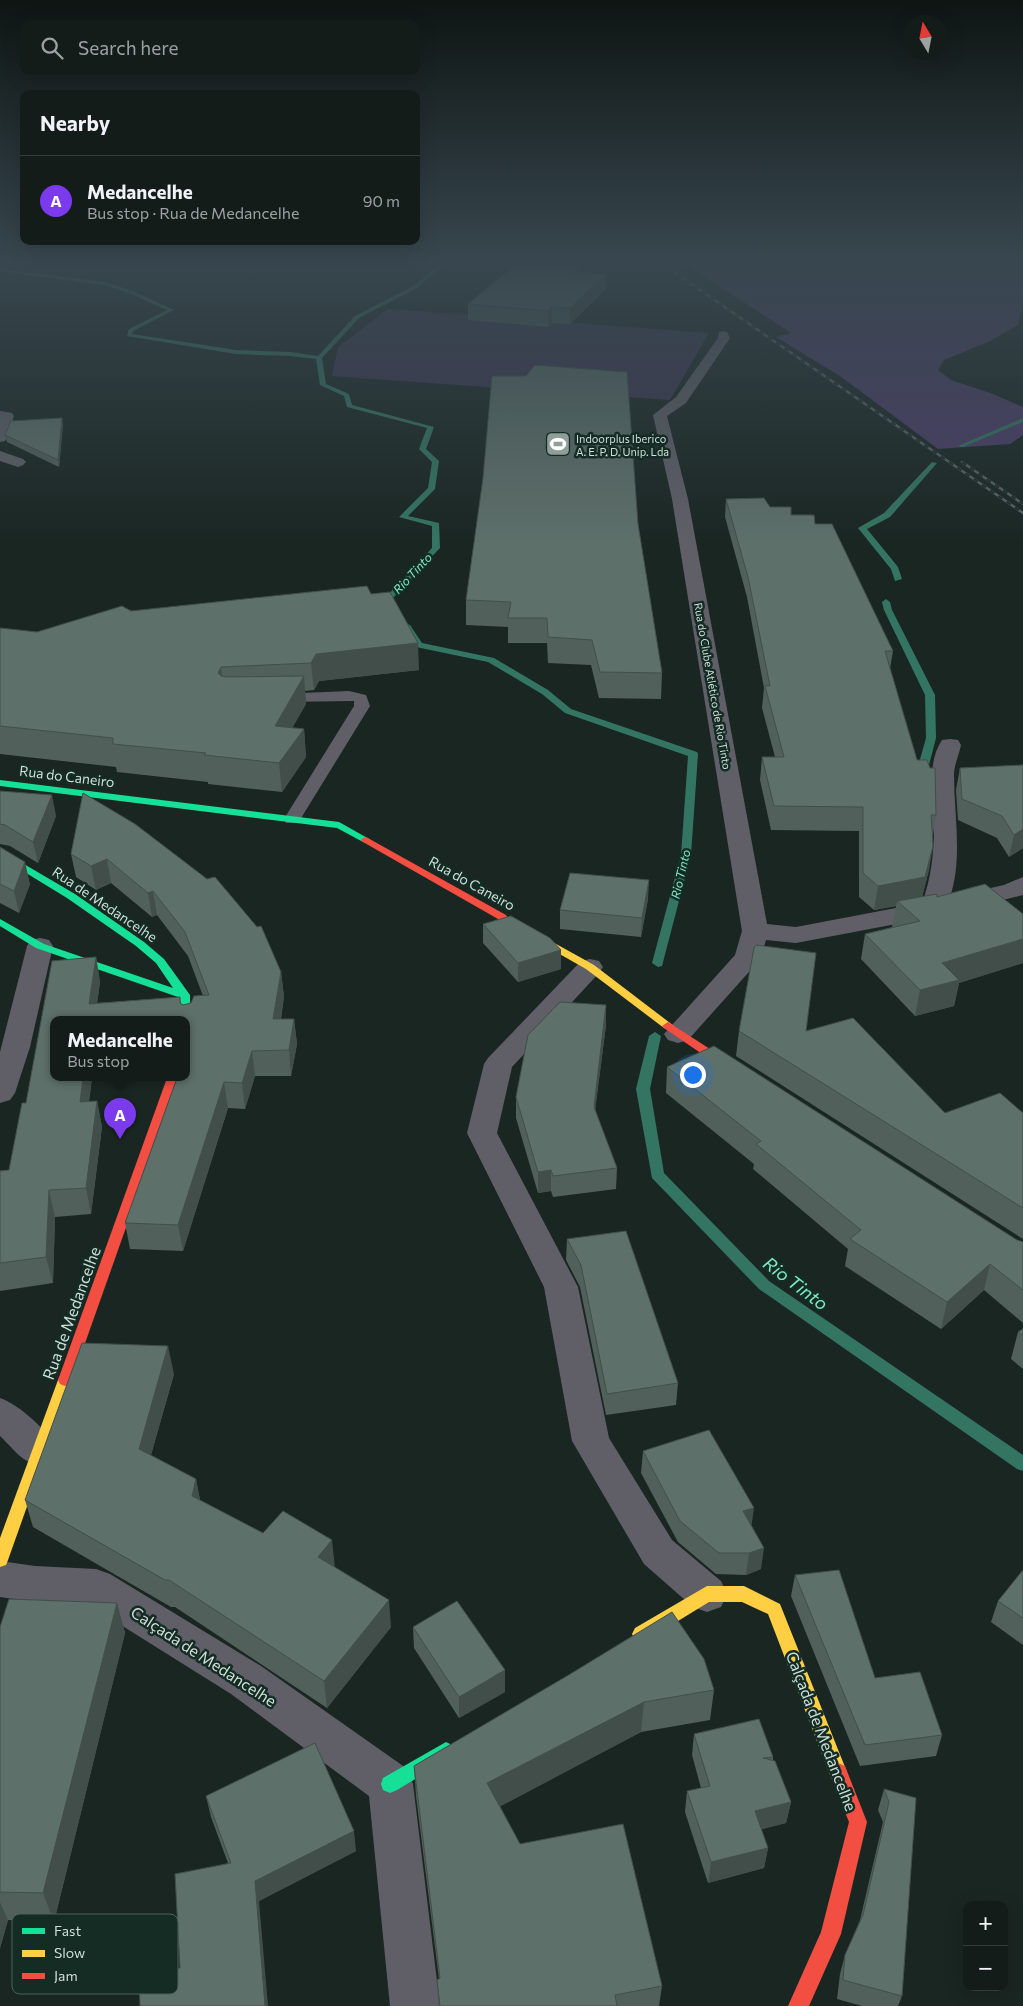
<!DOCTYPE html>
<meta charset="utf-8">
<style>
:root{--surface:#141c1a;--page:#1d2523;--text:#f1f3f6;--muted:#9da1a2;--line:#333a39;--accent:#7c3aed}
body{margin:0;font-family:Commissioner,sans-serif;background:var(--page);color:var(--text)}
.controls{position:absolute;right:15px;bottom:15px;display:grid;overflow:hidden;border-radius:10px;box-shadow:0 5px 20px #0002}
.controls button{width:45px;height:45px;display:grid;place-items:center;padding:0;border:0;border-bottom:1px solid var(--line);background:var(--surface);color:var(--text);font:25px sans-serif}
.compass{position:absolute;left:903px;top:15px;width:45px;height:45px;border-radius:50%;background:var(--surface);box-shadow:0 5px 20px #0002;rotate:350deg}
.you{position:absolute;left:692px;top:1074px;width:18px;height:18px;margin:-12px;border:4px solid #fff;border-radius:50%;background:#1a73e8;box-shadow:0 0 0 8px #1a73e833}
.badge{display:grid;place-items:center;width:32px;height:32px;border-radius:50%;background:var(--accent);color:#fff;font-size:16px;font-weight:700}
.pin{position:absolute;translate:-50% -41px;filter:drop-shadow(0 1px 2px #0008)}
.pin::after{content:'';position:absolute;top:26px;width:18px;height:15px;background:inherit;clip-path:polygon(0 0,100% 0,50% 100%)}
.popup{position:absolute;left:50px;top:1016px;width:140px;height:65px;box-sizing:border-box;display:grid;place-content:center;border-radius:10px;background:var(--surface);filter:drop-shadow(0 1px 4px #0005);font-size:16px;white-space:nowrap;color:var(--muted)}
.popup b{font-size:19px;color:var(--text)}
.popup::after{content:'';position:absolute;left:50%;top:100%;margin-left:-10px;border:10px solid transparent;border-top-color:var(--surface)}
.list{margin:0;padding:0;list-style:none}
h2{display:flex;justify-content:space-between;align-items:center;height:65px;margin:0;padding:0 20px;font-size:21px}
h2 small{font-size:16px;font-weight:400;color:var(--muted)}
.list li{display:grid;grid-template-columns:32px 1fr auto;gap:15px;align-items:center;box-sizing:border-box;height:90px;padding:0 20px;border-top:1px solid var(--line)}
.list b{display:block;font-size:19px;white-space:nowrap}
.list p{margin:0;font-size:16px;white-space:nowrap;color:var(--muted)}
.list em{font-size:16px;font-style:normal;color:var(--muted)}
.icon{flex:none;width:28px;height:28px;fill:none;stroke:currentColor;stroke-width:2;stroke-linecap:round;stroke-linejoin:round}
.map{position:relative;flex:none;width:1023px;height:2006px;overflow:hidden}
.search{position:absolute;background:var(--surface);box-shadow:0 5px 20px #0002;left:20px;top:20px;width:400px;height:55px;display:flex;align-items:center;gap:12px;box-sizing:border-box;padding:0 18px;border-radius:10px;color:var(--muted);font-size:19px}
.panel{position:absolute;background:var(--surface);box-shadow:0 5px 20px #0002;left:20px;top:90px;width:400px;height:155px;border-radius:10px}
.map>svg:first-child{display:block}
.green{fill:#3d3550}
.forest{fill:#4b3d66}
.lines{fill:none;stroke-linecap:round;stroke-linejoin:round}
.stream{fill:#347561;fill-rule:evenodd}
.lane{fill:#605f68;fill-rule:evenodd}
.street{fill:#605f68;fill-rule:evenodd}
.fast{fill:#16e098;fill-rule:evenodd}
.slow{fill:#ffcf43;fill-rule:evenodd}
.jam{fill:#f24e42;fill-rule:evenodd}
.rail-casing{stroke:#5b5f63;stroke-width:2.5}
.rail{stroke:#142c24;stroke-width:2;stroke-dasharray:5;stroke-linecap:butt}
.wall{fill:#51605b}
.shaded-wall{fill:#424e4a}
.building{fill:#5e706a;stroke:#424e4a}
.labels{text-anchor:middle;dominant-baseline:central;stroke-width:5;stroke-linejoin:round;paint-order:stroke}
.far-poi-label{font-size:11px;fill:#d0ded9;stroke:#142c24;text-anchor:start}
.far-street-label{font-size:11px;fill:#d0ded9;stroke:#142c24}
.far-water-label{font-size:12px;font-style:italic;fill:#81e9c6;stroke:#142c24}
.street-label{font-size:14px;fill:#d0ded9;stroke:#142c24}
.near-street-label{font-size:16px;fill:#d0ded9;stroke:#142c24}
.near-water-label{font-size:18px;font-style:italic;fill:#81e9c6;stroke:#142c24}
.key{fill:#142c24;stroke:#4c615a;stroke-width:1}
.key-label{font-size:14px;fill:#d0ded9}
</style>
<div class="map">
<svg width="1023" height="2006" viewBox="0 0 1023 2006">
<rect width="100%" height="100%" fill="#1a2622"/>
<path class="green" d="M388 309 709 333 670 400 332 376 338 347Z"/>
<path class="forest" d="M684 263H1023V304L1018 325 988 342 944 360 938 370 951 380 993 394 1023 407V435L1010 444 938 449 840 376 776 337 791 333Z"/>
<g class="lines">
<g class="stream">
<path d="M441 263H446L417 288 359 318 322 358 326 384 349 394 352 405 434 427 426 449 439 461 435 489 408 516 439 523 440 548 393 598 399 608 395 611 392 610 385 598 432 548V526L399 517 428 488 432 462 419 449 427 428 347 407 344 396 320 385 316 359 290 356 236 354 127 336 129 329 167 310 129 293 104 285 0 271V269L105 282 133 291 174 310 133 331 132 334 236 350 290 352 318 356 355 316 413 286Z"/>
<path d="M1023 418V422L963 447 958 446Z"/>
<path d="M932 462 937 463 890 517 867 529 898 567 902 579 895 581 891 569 858 528 884 513Z"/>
<path d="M886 599 890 602 892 610 935 695 936 738 929 765 914 773 909 770 919 763 926 738 925 695 884 610 882 602Z"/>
<path d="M407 624 410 625 422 643 494 658 548 690 571 709 697 752 698 754 691 855 662 966 658 967 652 963 681 855 688 756 565 713 542 694 488 662 416 647 403 627Z"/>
<path d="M655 1032 661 1036 650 1089 664 1173 769 1281 1023 1455V1471L1017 1469 759 1289 652 1178 636 1089 649 1036Z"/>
</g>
<path class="lane" d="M349 691 366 695 370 706 298 823H286L284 819 354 706V701L278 702 273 701 271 698 273 695 278 694Z"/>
<g class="street">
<path d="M723 331 727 332 730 338 686 403 667 416 688 499 767 924 796 927 922 903C931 879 934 853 934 827 935 800 925 765 942 740L950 739 958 740 961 745C959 755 954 765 954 775 954 816 963 858 950 897L1004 885 1023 877V895L933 917 796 943 766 940 761 957 757 963 688 1040 678 1043 668 1040 664 1034 735 955 742 931 672 499 653 415 676 397 718 338 719 332Z"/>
<path d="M0 411 12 413 14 416 7 438 5 441 0 442Z"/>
<path d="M0 451 23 459 26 462 23 465 18 467 0 461Z"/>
<path d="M40 938 49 940 53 946 30 1047 15 1093 10 1100 0 1103V1052L27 946 31 940Z"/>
<path d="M590 959 599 961 603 967 599 973 512 1067 497 1133 578 1287 609 1438 672 1540 721 1581 727 1594 721 1607 707 1612 693 1607 644 1564 572 1441 544 1287 467 1133 484 1064 488 1058 581 961Z"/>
<path d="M0 1398C20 1405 48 1431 58 1450L52 1461C26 1470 18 1453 0 1436Z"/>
<path d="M0 1561 35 1566 96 1569 110 1574 261 1666 406 1768 413 1784 440 2006H390L369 1796 231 1694 89 1605 35 1602 0 1597Z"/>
</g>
<g class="fast">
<path d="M0 780 339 822 371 840 366 843 363 842 337 828 0 786Z"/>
<path d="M0 850 75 894 144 942 164 959 190 995V1020L188 1022 186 1023V1020H178V997L36 948 0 926V919L44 944 173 988 156 963 136 946 67 898 0 857Z"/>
<path d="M446 1742 452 1745 455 1751 452 1757 397 1790 390 1793 383 1790 381 1784 383 1778Z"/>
</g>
<g class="slow">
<path d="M502 914 594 965 674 1026 668 1030 664 1028 586 969 498 919 497 917Z"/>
<path d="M65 1374 70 1376 72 1380 8 1560 6 1565 0 1567V1538L58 1380 60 1376Z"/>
<path d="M707 1586H744L780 1604 847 1772 845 1778 838 1781 831 1778 768 1614 742 1602H709L647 1640 641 1642 635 1640 632 1634 635 1628Z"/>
</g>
<g class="jam">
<path d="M366 837 506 915 507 917 506 919H498L363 842 361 840 363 838Z"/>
<path d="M668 1022 738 1067 740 1070 738 1073H730L664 1028 662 1026Z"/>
<path d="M167 1078H179L72 1380 70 1384 65 1386 60 1384 58 1380Z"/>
<path d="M838 1763 845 1766 867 1822 841 1934 809 2006H788L821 1932 849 1822 829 1772 831 1766Z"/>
</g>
<defs>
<g id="rail">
<path d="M661 263 1023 513"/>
<path d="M962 462 1023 504"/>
</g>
</defs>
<use href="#rail" class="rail-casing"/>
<use href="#rail" class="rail"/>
</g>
<g class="wall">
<path d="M579 272 606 274V289L570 324 552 323 548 327 468 320V304Z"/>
<path d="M63 424 59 467 7 442 5 435Z"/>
<path d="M726 499 770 507 815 524 893 651 890 669 917 760 936 815 933 835 929 870 922 897H937L1023 914V963L959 983 954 1006 915 1016 861 959 865 934 893 927H892L896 906 874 910 859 897V831L771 830 760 780 762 757H775L762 708 764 688 747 597 725 517Z"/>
<path d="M638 524 662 673 661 699 599 698 591 665 548 663 547 643H508V627L466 625V600Z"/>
<path d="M371 594 419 670 319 681 314 690 305 691 306 704 292 728 304 729 306 757 282 792 208 784V782L117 772 116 767 0 754V628L37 632 131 611Z"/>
<path d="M1023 765V848L1009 857 997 838 958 820 956 790 960 768Z"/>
<path d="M0 791 56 816 38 863 10 846 0 844Z"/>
<path d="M83 793 135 824 207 879 215 877 257 927 261 926 281 972 284 997 281 1019H294L297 1044 291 1076H255L245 1109 228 1108 183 1251 130 1249 125 1223 177 1078H186V1020H54V1078H92L89 1102 97 1101 102 1127 91 1214 55 1217 53 1283 0 1291V1171L9 1170 22 1103H26L52 961 96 957 100 982 97 1003 180 997 181 1004 183 1005 191 1003 194 996H203L188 956 157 915 152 917 111 883 96 890 76 877 71 854Z"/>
<path d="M0 847 30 884 19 913 0 903Z"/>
<path d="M648 899 641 937 560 929V910Z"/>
<path d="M483 924 561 950V969L518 982 483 943Z"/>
<path d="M606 1005V1025L595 1110 617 1168 616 1189 553 1197 551 1191 538 1193 516 1118V1097Z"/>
<path d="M739 1031H806L945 1113H1023V1239L736 1056Z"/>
<path d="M667 1067 1017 1240 1023 1242V1323L984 1290 941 1329 845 1266 848 1249 753 1169 754 1164 666 1093Z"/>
<path d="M567 1239 678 1383 676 1405 606 1415 580 1287 566 1260Z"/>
<path d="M1023 1329V1369L1011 1359 1018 1332Z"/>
<path d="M174 1374 151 1455 196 1479 200 1500 263 1533 335 1568 391 1627 327 1708 175 1607H171L33 1527 25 1500Z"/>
<path d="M643 1451 751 1526 761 1569 746 1575 716 1574 678 1542 641 1473Z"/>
<path d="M1023 1570V1645L991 1622 998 1601Z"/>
<path d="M795 1575 875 1678 942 1735 936 1756 860 1766 791 1596Z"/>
<path d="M117 1603 125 1633 54 1922 8 1920 0 1948V1627Z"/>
<path d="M413 1627 505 1670V1692L459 1718 414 1648Z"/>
<path d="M567 1676 714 1690 710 1720 641 1732 500 1806 520 1844 662 1986 659 2006H438L437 1980 439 1979 416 1796 414 1766Z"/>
<path d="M694 1734 773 1757V1760L791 1802 786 1823 761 1829 768 1848 764 1868 708 1883 685 1812 687 1791 701 1788 692 1755Z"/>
<path d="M884 1789 916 1798 902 1996 898 2006H862L837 1999 840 1974 845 1955 860 1920 883 1822 878 1810Z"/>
<path d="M206 1796 356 1851 259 1901 180 1968 228 1863 211 1817Z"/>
</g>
<g class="shaded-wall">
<path d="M580 266 579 281 575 272Z"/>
<path d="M606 274V289L570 324V308Z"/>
<path d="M552 307V323L548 327V311Z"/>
<path d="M62 418 63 424 59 467 58 460Z"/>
<path d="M418 643 419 670 319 681 314 690 311 663 316 654Z"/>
<path d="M221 667 225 694 218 673Z"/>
<path d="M304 676 306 704 277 754 275 726Z"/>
<path d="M304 729 306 757 282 792 279 763Z"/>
<path d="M52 795 56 816 38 863 33 842Z"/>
<path d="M1023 829V848L1009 857 1014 835Z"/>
<path d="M933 846 929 870 921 901H897L896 906 874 910 878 886Z"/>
<path d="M107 859 111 883 96 890 91 866Z"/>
<path d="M25 862 30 884 19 913 14 891Z"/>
<path d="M649 880 648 899 641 937 642 918Z"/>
<path d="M153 891 157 915 152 917 148 893Z"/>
<path d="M1023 939V963L959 983 954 1006 915 1016 920 990 942 963Z"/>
<path d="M561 950V969L518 982V963Z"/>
<path d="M96 957 100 982 95 1020 89 1004Z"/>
<path d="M281 972 284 997 276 1045 273 1019Z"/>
<path d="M606 1005V1025L593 1127 594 1107Z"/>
<path d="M294 1019 297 1044 291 1076 289 1050Z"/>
<path d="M252 1051 255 1076 245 1109 242 1083Z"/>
<path d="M83 1078H92L85 1128 80 1102Z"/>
<path d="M224 1082 228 1108 183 1251 178 1225Z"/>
<path d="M97 1101 102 1127 91 1214 86 1188Z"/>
<path d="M551 1170V1191L538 1193V1172Z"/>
<path d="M49 1190 55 1217 53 1283 46 1257Z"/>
<path d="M990 1264 984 1290 941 1329 947 1302Z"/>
<path d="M168 1346 174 1374 145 1476 139 1449Z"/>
<path d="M196 1479 201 1507 192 1496Z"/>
<path d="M754 1508 751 1529 743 1511Z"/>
<path d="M332 1540 335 1568 318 1557Z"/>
<path d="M764 1548 761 1569 746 1575 749 1553Z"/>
<path d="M389 1600 391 1627 327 1708 324 1681Z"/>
<path d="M117 1603 125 1633 54 1922 43 1893Z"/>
<path d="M505 1670V1692L459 1718V1697Z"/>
<path d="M644 1702 641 1732 488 1813 487 1783Z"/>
<path d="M791 1802 786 1823 751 1832 755 1811Z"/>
<path d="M354 1831 356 1851 259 1901 268 2006H265L255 1881Z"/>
<path d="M768 1848 764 1868 708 1883 711 1862Z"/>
<path d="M0 1902 8 1920 0 1948Z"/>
</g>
<g class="building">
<path d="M518 263 580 266 575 272 606 274 570 308 552 307 548 311 468 304Z"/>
<path d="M535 365 627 372 638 524 662 673 600 672 592 640 548 637 547 618H508L511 602 466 600 483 478 492 376H526Z"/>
<path d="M62 418 58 460 5 435 11 421Z"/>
<path d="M764 498 770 507H791V515H814L815 524H832L893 651H885L917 760H927L930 768H935L936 815H931L933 846 925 877 878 886 863 873V807L774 806 762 757H784L765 686H770L748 577 726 499Z"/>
<path d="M367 586 371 594 390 592 418 643 316 654 311 663 221 667 218 673 221 676 226 677 304 676 275 726 304 729 279 763 204 755 206 753 113 744V738L0 726V628L37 632 122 606 131 611Z"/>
<path d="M1023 765V829L1014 835 1002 816 962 799 960 768Z"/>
<path d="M0 791 52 795 33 842 5 825 0 824Z"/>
<path d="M83 793 135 824 207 879 215 877 257 927 261 926 281 972 273 1019H294L289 1050 252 1051 242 1083 224 1082 178 1225 125 1223 177 1078H186V1043L190 1033 186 1034V1020H54V1078H83L80 1102 97 1101 86 1188 49 1190 46 1257 0 1263V1171L9 1170 22 1103H26L52 961 96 957 89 1004 180 997V1003L183 1005 191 1003 194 996 209 995 185 932 153 891 148 893 107 859 91 866 71 854Z"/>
<path d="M0 847 25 862 14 891 0 884Z"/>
<path d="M570 873 649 880 642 918 560 910Z"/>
<path d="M985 884 1023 914V939L942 963 959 980 920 990 865 934 920 921 897 901 937 894V897Z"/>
<path d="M511 916 550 938 561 950 518 963 483 924Z"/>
<path d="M756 945 816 953 806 1031 853 1018 945 1113 1000 1093 1023 1113V1208L739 1031 754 948Z"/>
<path d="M560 1002 606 1005 594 1107 617 1168 553 1176 551 1170 538 1172 516 1097 528 1035Z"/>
<path d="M714 1046 1017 1240 1023 1242V1290L990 1264 947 1302 850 1239 861 1230 756 1144 761 1141 667 1067Z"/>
<path d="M626 1231 678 1383 607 1394 581 1265 567 1239Z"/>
<path d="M1023 1329V1336L1018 1332Z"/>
<path d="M82 1343 168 1346 139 1449 196 1479 192 1496 263 1533 283 1511 332 1540 318 1557 389 1600 324 1681 169 1580H165L25 1500Z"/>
<path d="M709 1430 754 1508 743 1511 764 1548 749 1553H719L680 1521 643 1451Z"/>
<path d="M839 1570 875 1678 920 1672 942 1735 865 1745 795 1575Z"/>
<path d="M1023 1570V1618L998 1601Z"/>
<path d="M9 1599 117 1603 43 1893 0 1892V1627Z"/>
<path d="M457 1601 505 1670 459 1697 413 1627Z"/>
<path d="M672 1612 704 1659 714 1690 644 1702 487 1783 520 1844 623 1824 662 1986 615 1995 617 2006H440L437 1980 440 1978 414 1766 567 1676Z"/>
<path d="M759 1719 773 1757 763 1758 775 1761 791 1802 755 1811 768 1848 711 1862 687 1791 710 1786 694 1734Z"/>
<path d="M315 1743 354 1831 255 1881 265 2006H140L139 1977 180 1968 175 1874 231 1863 206 1796Z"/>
<path d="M884 1789 916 1798 902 1996 843 1980 845 1955 863 1915 889 1802Z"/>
</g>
<linearGradient id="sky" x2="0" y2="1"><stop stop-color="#0e1513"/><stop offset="0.48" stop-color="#38474f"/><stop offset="1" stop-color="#38474f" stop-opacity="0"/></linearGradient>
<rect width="1023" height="544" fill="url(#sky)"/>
<defs>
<symbol id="stadium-square" viewBox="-11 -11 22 22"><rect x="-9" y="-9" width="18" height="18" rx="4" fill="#909e99" stroke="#142c24"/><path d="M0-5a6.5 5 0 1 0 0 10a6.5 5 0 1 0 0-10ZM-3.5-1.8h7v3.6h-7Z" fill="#fff"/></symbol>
</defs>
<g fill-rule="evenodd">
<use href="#stadium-square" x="544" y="430" width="28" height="28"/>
</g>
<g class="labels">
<g class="far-poi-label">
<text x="576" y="438">Indoorplus Iberico<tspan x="576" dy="13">A. E. P. D. Unip. Lda</tspan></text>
</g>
<g class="far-street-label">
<text transform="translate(713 686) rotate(80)">Rua do Clube Atlético de Rio Tinto</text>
</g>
<g class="far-water-label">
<text transform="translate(412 573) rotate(-47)">Rio Tinto</text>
<text transform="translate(680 874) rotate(-77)">Rio Tinto</text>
</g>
<g class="street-label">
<text transform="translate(67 776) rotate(7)">Rua do Caneiro</text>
<text transform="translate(472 883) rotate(29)">Rua do Caneiro</text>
<text transform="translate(105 904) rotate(34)">Rua de Medancelhe</text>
</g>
<g class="near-street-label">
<text transform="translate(71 1313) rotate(-70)">Rua de Medancelhe</text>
<text transform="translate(204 1656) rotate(33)">Calçada de Medancelhe</text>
<text transform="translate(822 1731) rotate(69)">Calçada de Medancelhe</text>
</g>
<g class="near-water-label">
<text transform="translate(796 1283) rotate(37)">Rio Tinto</text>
</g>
</g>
<rect x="12" y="1914" width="166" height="80" rx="8" class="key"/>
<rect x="22" y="1928" width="23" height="6" fill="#16e098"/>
<rect x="22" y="1950" width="23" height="7" fill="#ffcf43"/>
<rect x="22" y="1973" width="23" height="6" fill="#f24e42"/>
<g class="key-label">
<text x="54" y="1936">Fast</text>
<text x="54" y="1958">Slow</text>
<text x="54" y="1981">Jam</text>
</g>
</svg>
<div class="controls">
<button>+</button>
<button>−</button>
</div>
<svg class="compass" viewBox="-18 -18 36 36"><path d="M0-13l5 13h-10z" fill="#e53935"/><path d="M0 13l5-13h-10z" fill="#9da1a2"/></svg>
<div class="you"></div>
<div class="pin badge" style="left:120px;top:1139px">A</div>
<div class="popup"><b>Medancelhe</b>Bus stop</div>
<div class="search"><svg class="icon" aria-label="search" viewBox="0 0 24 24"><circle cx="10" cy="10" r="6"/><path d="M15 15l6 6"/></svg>Search here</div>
<section class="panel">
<h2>Nearby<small></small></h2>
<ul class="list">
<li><span class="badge">A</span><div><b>Medancelhe</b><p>Bus stop · Rua de Medancelhe</p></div><em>90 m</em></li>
</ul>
</section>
</div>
